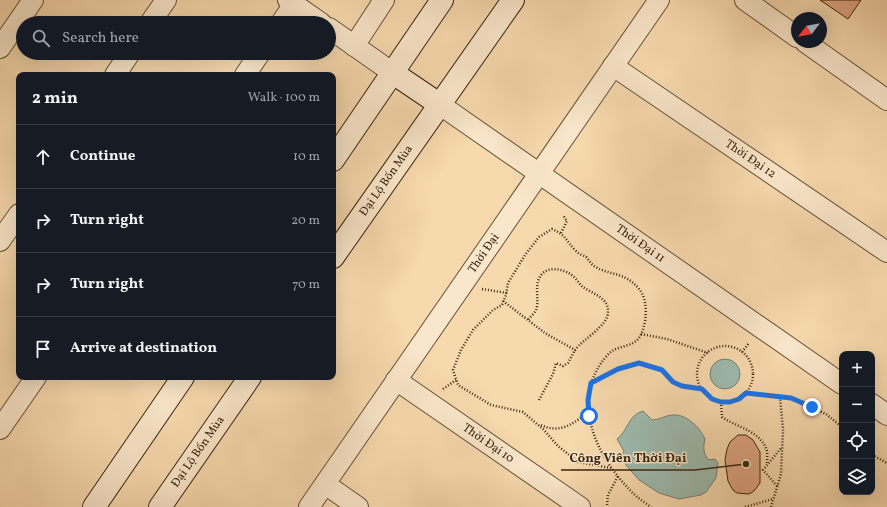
<!DOCTYPE html>
<meta charset="utf-8">
<style>
:root{--surface:#171b24;--page:#20242c;--text:#f1f3f6;--muted:#9ea1a6;--line:#363941}
body{margin:0;font-family:Vollkorn,serif;background:var(--page);color:var(--text)}
.controls{position:absolute;right:12px;bottom:12px;display:grid;overflow:hidden;border-radius:8px;box-shadow:0 4px 16px #0002}
.controls button{width:36px;height:36px;display:grid;place-items:center;padding:0;border:0;border-bottom:1px solid var(--line);background:var(--surface);color:var(--text);font:20px sans-serif}
.compass{position:absolute;left:791px;top:12px;width:36px;height:36px;border-radius:50%;background:var(--surface);box-shadow:0 4px 16px #0002;rotate:239deg}
.stop{position:absolute;width:12px;height:12px;margin:-9px;border:3px solid #1a73e8;border-radius:50%;background:#fff}
.stop.end{background:#1a73e8;border-color:#fff;box-shadow:0 1px 4px #0008}
.list{margin:0;padding:0;list-style:none}
h2{display:flex;justify-content:space-between;align-items:center;height:52px;margin:0;padding:0 16px;font-size:17px}
h2 small{font-size:13px;font-weight:400;color:var(--muted)}
.list li{display:grid;grid-template-columns:26px 1fr auto;gap:12px;align-items:center;box-sizing:border-box;height:64px;padding:0 16px;border-top:1px solid var(--line)}
.list b{display:block;font-size:15px;white-space:nowrap}
.list em{font-size:13px;font-style:normal;color:var(--muted)}
.icon{flex:none;width:22px;height:22px;fill:none;stroke:currentColor;stroke-width:2;stroke-linecap:round;stroke-linejoin:round}
.map{position:relative;flex:none;width:887px;height:507px;overflow:hidden}
.search{position:absolute;background:var(--surface);box-shadow:0 4px 16px #0002;left:16px;top:16px;width:320px;height:44px;display:flex;align-items:center;gap:10px;box-sizing:border-box;padding:0 14px;border-radius:22px;color:var(--muted);font-size:15px}
.panel{position:absolute;background:var(--surface);box-shadow:0 4px 16px #0002;left:16px;top:72px;width:320px;height:308px;border-radius:8px}
.map>svg:first-child{display:block}
.water{fill:#9dbaae;stroke:#757e6f}
.building{fill:#dea483;stroke:#382510}
.lines{fill:none;stroke-linecap:round;stroke-linejoin:round}
.minor-casing{stroke:#685238;stroke-width:22}
.secondary-casing{stroke:#382510;stroke-width:24}
.path{stroke:#382510;stroke-width:2.5;stroke-dasharray:1 2;stroke-linecap:butt}
.minor{stroke:#fae6ca;stroke-width:20}
.secondary{stroke:#fae6ca;stroke-width:22}
.route{stroke:#1a73e8;stroke-width:5}
.labels{text-anchor:middle;dominant-baseline:central;stroke-width:3;stroke-linejoin:round;paint-order:stroke}
.street-label{font-size:12px;fill:#382510;stroke:#fae6ca}
.leader{fill:none;stroke:#382510;stroke-width:1.5}
.callout-dot{fill:#382510;stroke:#fae6ca;stroke-width:1.5}
.callout-label{font-size:13px;text-anchor:middle;font-weight:bold;fill:#382510;stroke:#fae6ca;stroke-width:3;stroke-linejoin:round;paint-order:stroke}
</style>
<div class="map">
<svg width="887" height="507" viewBox="0 0 887 507">
<rect width="100%" height="100%" fill="#f7d9ae"/>
<filter id="stains"><feTurbulence type="fractalNoise" baseFrequency=".005" numOctaves="4"/><feColorMatrix values="0 0 0 0 .2 0 0 0 0 .09 0 0 0 0 .02 0 0 0 .5 -.17"/></filter>
<radialGradient id="worn" r=".72"><stop offset=".6" stop-color="#630" stop-opacity="0"/><stop offset="1" stop-color="#630" stop-opacity=".3"/></radialGradient>
<g class="water">
<circle cx="725" cy="374" r="15"/>
<path d="M643 411 652 420C659 420 666 415 673 415 687 414 700 428 705 439 703 447 703 454 709 460L715 459 718 463 716 478 706 492 701 495 679 499 659 493 639 480 626 465 622 455 624 451 617 439C628 431 628 415 643 411Z"/>
</g>
<g class="building">
<path d="M820 0H861L848 19Z"/>
<path d="M738 435H746L753 440 760 452V483L754 491 749 494 737 493 733 490 728 481 725 460 727 449 730 442Z"/>
</g>
<g class="lines">
<defs>
<g id="minor">
<path d="M288 0 321 23"/>
<path d="M745 0 797 37"/>
<path d="M150 23 166 0"/>
<path d="M281 23 294 4"/>
<path d="M329 28 393 73"/>
<path d="M805 42 887 100"/>
<path d="M354 46 384 0"/>
<path d="M0 48 33 0"/>
<path id="s1" d="M613 66 887 252"/>
<path d="M115 75 130 53"/>
<path d="M245 75 260 53"/>
<path id="s2" d="M439 104 842 384"/>
<path d="M0 241 19 214"/>
<path id="s3" d="M396 380 580 507"/>
<path d="M872 404 887 415"/>
<path d="M0 429 36 377"/>
<path d="M325 484 358 507"/>
<path id="s4" d="M309 507 659 0"/>
</g>
<g id="secondary">
<path d="M393 73 439 104"/>
<path d="M333 160 442 0"/>
<path id="s5" d="M333 257 513 0"/>
<path d="M94 507 183 377"/>
<path id="s6" d="M160 507 250 377"/>
</g>
</defs>
<use href="#minor" class="minor-casing"/>
<use href="#secondary" class="secondary-casing"/>
<g class="path">
<path d="M561 233 567 221 563 215"/>
<path d="M482 289 507 293"/>
<path d="M503 301 545 333 575 350C583 339 608 326 608 312 609 298 593 294 583 287 580 285 578 281 575 278 568 270 550 265 542 274 533 284 540 300 536 310 534 314 530 317 528 320"/>
<path d="M641 334 667 339 708 353"/>
<circle cx="725" cy="374" r="28"/>
<path d="M742 352 749 343"/>
<path d="M591 383 618 369 639 363 662 370 673 382 682 386 701 389"/>
<path d="M443 389 456 380"/>
<path d="M746 393 791 398 826 414 842 427"/>
<path d="M539 400 553 374 556 363 563 366 568 363 575 350"/>
<path d="M721 402 722 417C736 427 758 430 766 448 768 452 767 460 767 464"/>
<path d="M541 425C559 434 574 424 588 412"/>
<path d="M872 455 887 463"/>
<path d="M611 468 578 462 558 446 544 430 523 412 491 405 458 385 453 370 461 350 473 330 493 310 502 305 506 295 508 283 525 255 539 237 552 229C566 235 566 241 576 251 578 254 583 255 586 257 589 260 591 264 594 266 610 276 624 271 639 289 649 300 647 326 639 338 633 346 620 346 612 351 608 354 604 359 602 362 571 404 598 458 630 490 636 497 644 502 651 507"/>
<path d="M777 486 763 470 782 447"/>
<path d="M607 505 608 495 618 476"/>
<path d="M745 507 773 499"/>
<path d="M771 507 781 474 783 430 780 397"/>
</g>
<use href="#minor" class="minor"/>
<use href="#secondary" class="secondary"/>
</g>
<g class="lines">
<path class="route" d="M589 416 588 400 591 383 618 369 639 363 662 370 673 382 682 386 702 389 712 399 721 402H730L739 399 746 393 791 398 812 407"/>
</g>
<g class="labels">
<g class="street-label">
<text stroke="none"><textPath href="#s1" startOffset="166">Thời Đại 12</textPath></text>
<text stroke="none"><textPath href="#s5" startOffset="93">Đại Lộ Bốn Mùa</textPath></text>
<text stroke="none"><textPath href="#s2" startOffset="245">Thời Đại 11</textPath></text>
<text stroke="none"><textPath href="#s4" startOffset="308">Thời Đại</textPath></text>
<text stroke="none"><textPath href="#s3" startOffset="112">Thời Đại 10</textPath></text>
<text stroke="none"><textPath href="#s6" startOffset="67">Đại Lộ Bốn Mùa</textPath></text>
</g>
</g>
<path class="leader" d="M746 464L695 470H561"/>
<circle class="callout-dot" cx="746" cy="464" r="4"/>
<g class="callout-label">
<text x="628" y="462">Công Viên Thời Đại</text>
</g>
<rect width="100%" height="100%" filter="url(#stains)"/>
<rect width="100%" height="100%" fill="url(#worn)"/>
</svg>
<div class="controls">
<button>+</button>
<button>−</button>
<button><svg class="icon" aria-label="locate" viewBox="0 0 24 24"><circle cx="12" cy="12" r="6"/><path d="M12 2v4M12 18v4M2 12h4M18 12h4"/></svg></button>
<button><svg class="icon" aria-label="layers" viewBox="0 0 24 24"><path d="M12 4l9 5-9 5-9-5zM3 14l9 5 9-5"/></svg></button>
</div>
<svg class="compass" viewBox="-18 -18 36 36"><path d="M0-13l5 13h-10z" fill="#e53935"/><path d="M0 13l5-13h-10z" fill="#9ea1a6"/></svg>
<div class="stop" style="left:589px;top:416px"></div>
<div class="stop end" style="left:812px;top:407px"></div>
<div class="search"><svg class="icon" aria-label="search" viewBox="0 0 24 24"><circle cx="10" cy="10" r="6"/><path d="M15 15l6 6"/></svg>Search here</div>
<section class="panel">
<h2>2 min<small>Walk · 100 m</small></h2>
<ul class="list">
<li><svg class="icon" aria-label="ahead" viewBox="0 0 24 24"><path d="M12 20V5M6 11l6-6 6 6"/></svg><div><b>Continue</b></div><em>10 m</em></li>
<li><svg class="icon" aria-label="right" viewBox="0 0 24 24"><path d="M7 20v-9h11M14 6l5 5-5 5"/></svg><div><b>Turn right</b></div><em>20 m</em></li>
<li><svg class="icon" aria-label="right" viewBox="0 0 24 24"><path d="M7 20v-9h11M14 6l5 5-5 5"/></svg><div><b>Turn right</b></div><em>70 m</em></li>
<li><svg class="icon" aria-label="arrive" viewBox="0 0 24 24"><path d="M6 21V4h12l-3 4 3 4H6"/></svg><div><b>Arrive at destination</b></div></li>
</ul>
</section>
</div>
